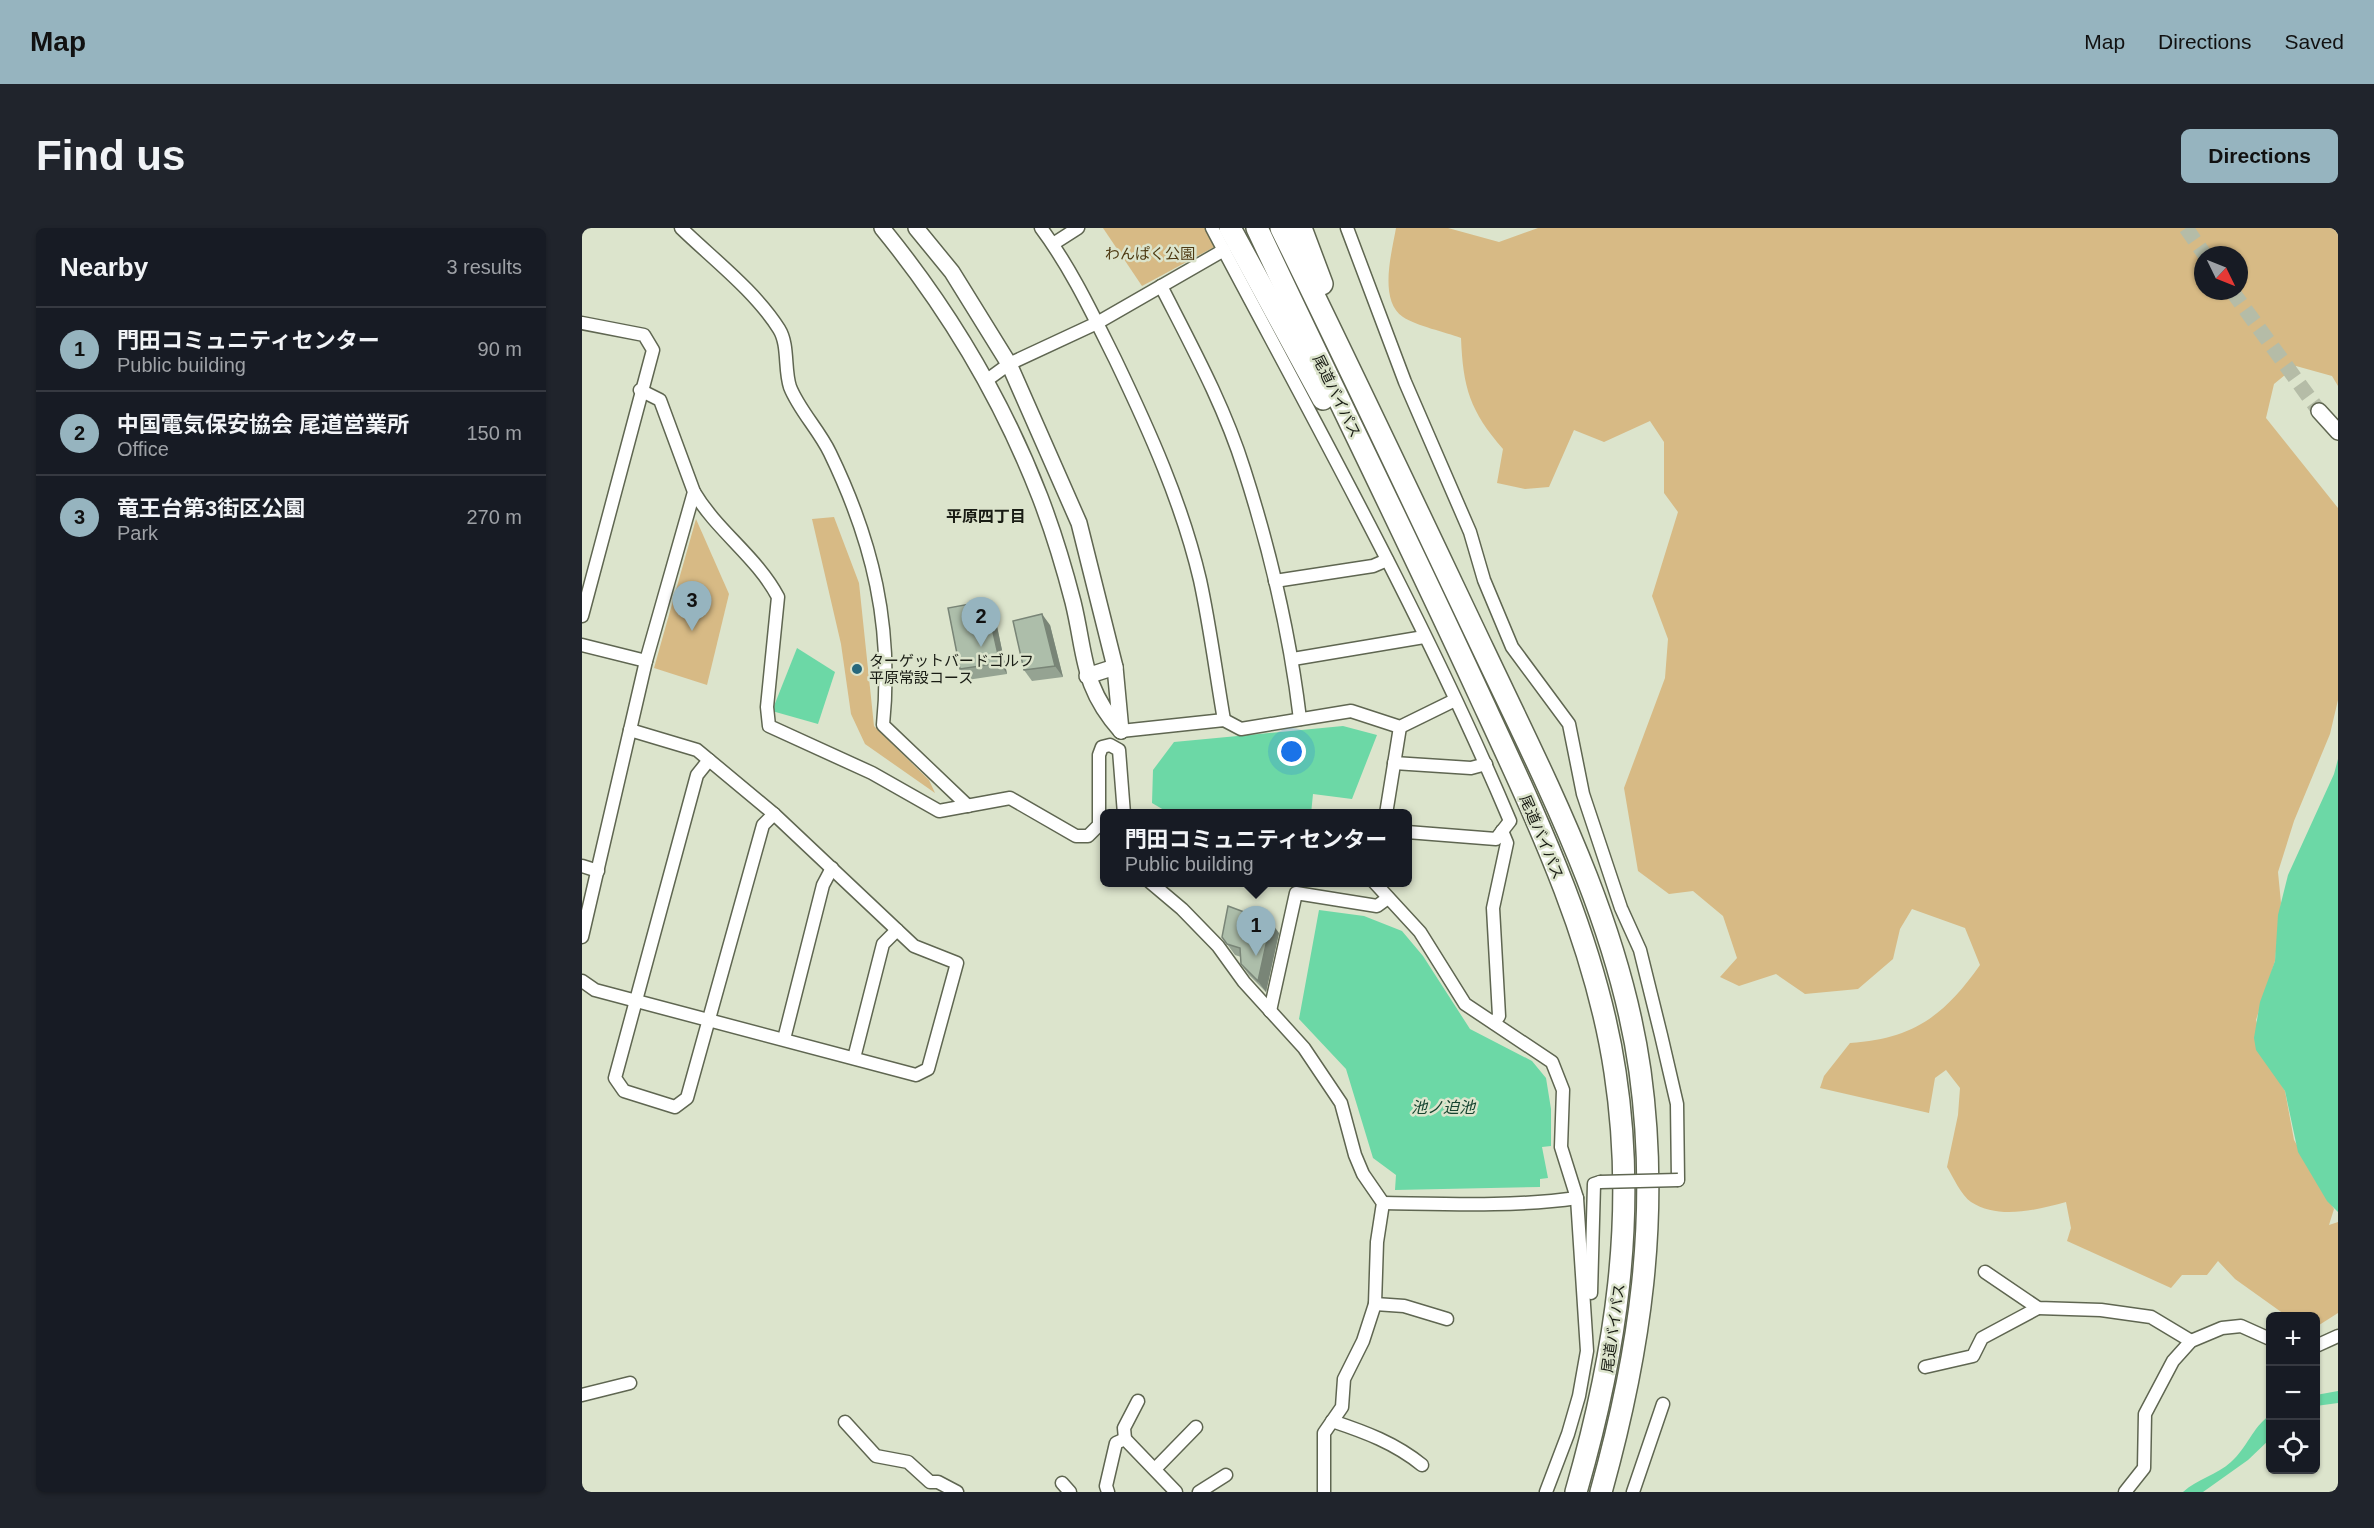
<!DOCTYPE html>
<meta charset="utf-8">
<style>
:root{--surface:#171b24;--page:#20242c;--text:#f1f3f6;--muted:#9ea1a6;--line:#363941;--accent:#96b4bf}
body{margin:0;font-family:Helvetica,"Noto Sans JP",sans-serif;background:var(--page);color:var(--text)}
.controls{position:absolute;right:18px;bottom:18px;display:grid;overflow:hidden;border-radius:9px;box-shadow:0 2px 4px #0004}
.controls button{width:54px;height:54px;display:grid;place-items:center;padding:0;border:0;border-bottom:2px solid var(--line);background:var(--surface);color:var(--text);font:30px sans-serif}
.compass{position:absolute;left:1612px;top:18px;width:54px;height:54px;border-radius:50%;background:var(--surface);box-shadow:0 2px 4px #0004;rotate:133deg}
.you{position:absolute;left:710px;top:524px;width:21px;height:21px;margin:-15px;border:4px solid #fff;border-radius:50%;background:#1a73e8;box-shadow:0 0 0 9px #1a73e833}
.badge{display:grid;place-items:center;width:39px;height:39px;border-radius:50%;background:var(--accent);color:#111;font-size:20px;font-weight:700}
.pin{position:absolute;translate:-50% -50px;filter:drop-shadow(0 2px 3px #0008)}
.pin::after{content:'';position:absolute;top:32px;width:21px;height:18px;background:inherit;clip-path:polygon(0 0,100% 0,50% 100%)}
.popup{position:absolute;left:518px;top:581px;width:312px;height:78px;box-sizing:border-box;display:grid;place-content:center;border-radius:9px;background:var(--surface);filter:drop-shadow(0 2px 4px #0005);font-size:20px;white-space:nowrap;color:var(--muted)}
.popup b{font-size:22px;color:var(--text)}
.popup::after{content:'';position:absolute;left:50%;top:100%;margin-left:-12px;border:12px solid transparent;border-top-color:var(--surface)}
.list{margin:0;padding:0;list-style:none}
h2{display:flex;justify-content:space-between;align-items:center;height:78px;margin:0;padding:0 24px;font-size:26px}
h2 small{font-size:20px;font-weight:400;color:var(--muted)}
.list li{display:grid;grid-template-columns:39px 1fr auto;gap:18px;align-items:center;box-sizing:border-box;height:84px;padding:0 24px;border-top:2px solid var(--line)}
.list b{display:block;font-size:22px;white-space:nowrap}
.list p{margin:0;font-size:20px;white-space:nowrap;color:var(--muted)}
.list em{font-size:20px;font-style:normal;color:var(--muted)}
.icon{flex:none;width:33px;height:33px;fill:none;stroke:currentColor;stroke-width:2;stroke-linecap:round;stroke-linejoin:round}
.map{position:relative;flex:none;width:1756px;height:1264px;overflow:hidden;border-radius:9px}
header{display:flex;align-items:center;gap:36px;box-sizing:border-box;height:84px;padding:0 30px;background:var(--accent);color:#111}
header strong{font-size:28px}
nav{display:flex;gap:33px;margin-inline-start:auto;font-size:21px}
.intro{display:flex;align-items:center;justify-content:space-between;box-sizing:border-box;height:144px;padding:0 36px}
h1{margin:0;font-size:42px}
.button{padding:15px 27px;border-radius:9px;background:var(--accent);color:#111;font-size:21px;font-weight:700}
main{display:flex;gap:36px;padding:0 36px}
aside{flex:1;background:var(--surface);border-radius:9px;box-shadow:0 2px 4px #0004}
.map>svg:first-child{display:block}
.green{fill:#d7ba85;fill-rule:evenodd}
.water{fill:#6cd8a6}
.lines{fill:none;stroke-linecap:round;stroke-linejoin:round}
.tertiary-tunnel{stroke:#b5bca7;stroke-width:15;stroke-dasharray:15 8;stroke-linecap:butt}
.minor-casing{stroke:#5f6651;stroke-width:15}
.tertiary-casing{stroke:#5f6651;stroke-width:18}
.motorway-casing{stroke:#5f6651;stroke-width:24}
.minor{stroke:#fff;stroke-width:12}
.tertiary{stroke:#fff;stroke-width:15}
.motorway{stroke:#fff;stroke-width:21}
.minor-bridge-casing{stroke:#5f6651;stroke-width:15;stroke-linecap:butt}
.minor-bridge{stroke:#fff;stroke-width:12}
.wall{fill:#95a392}
.shaded-wall{fill:#798577}
.building{fill:#adbeaa;stroke:#798577;stroke-width:1.5}
.poi-dot{fill:#27687c;stroke:#dce4cc;stroke-width:2}
.labels{text-anchor:middle;dominant-baseline:central;stroke-width:5;stroke-linejoin:round;paint-order:stroke}
.park-label{font-size:15px;fill:#4e3a13;stroke:#dce4cc}
.street-label{font-size:15px;fill:#191c14;stroke:#dce4cc}
.poi-label{font-size:15px;fill:#191c14;stroke:#dce4cc;text-anchor:start}
.neighbourhood-label{font-size:16px;font-weight:bold;fill:#191c14;stroke:#dce4cc}
.water-label{font-size:16px;font-style:italic;fill:#164430;stroke:#dce4cc}
</style>
<header>
<strong>Map</strong>
<nav><a>Map</a><a>Directions</a><a>Saved</a></nav>
</header>
<div class="intro"><h1>Find us</h1><a class="button">Directions</a></div>
<main>
<aside>
<h2>Nearby<small>3 results</small></h2>
<ul class="list">
<li><span class="badge">1</span><div><b>門田コミュニティセンター</b><p>Public building</p></div><em>90 m</em></li>
<li><span class="badge">2</span><div><b>中国電気保安協会 尾道営業所</b><p>Office</p></div><em>150 m</em></li>
<li><span class="badge">3</span><div><b>竜王台第3街区公園</b><p>Park</p></div><em>270 m</em></li>
</ul>
</aside>
<div class="map">
<svg width="1756" height="1264" viewBox="0 0 1756 1264">
<rect width="100%" height="100%" fill="#dce4cc"/>
<g class="green">
<path d="M521 0H624L634 18 560 58Z"/>
<path d="M814 0H866L917 14 956 0H1756V158L1750 148 1714 138 1692 156 1684 190 1756 280V472L1748 506 1712 593 1696 644 1699 675 1693 733 1674 792 1689 840 1703 863 1712 912 1752 981 1747 997 1756 994V1085L1734 1099V1088H1707L1702 1086 1653 1051 1636 1033 1625 1047H1600L1589 1060 1485 1013 1489 1000 1484 974C1454 982 1417 992 1389 974 1379 967 1371 949 1365 939L1376 887 1378 860 1364 842 1353 850 1347 885 1238 860 1242 848 1268 815C1331 811 1362 788 1398 737L1383 700 1330 681 1318 701 1311 731 1276 761 1223 766 1194 746 1157 758 1138 749 1155 730 1141 688 1111 663 1087 666 1056 643 1042 560 1083 450 1086 411 1070 368 1096 284 1082 265V214L1068 193 1022 214 992 202 967 259 943 261 915 255 921 221C888 183 881 160 879 110 863 104 835 98 821 89 796 72 810 24 814 0ZM1621 27H1657V63H1621Z"/>
<path d="M252 289 277 355 292 498 347 552 353 565 283 516 269 486 259 416 230 291Z"/>
<path d="M114 291 147 366 125 457 72 440Z"/>
</g>
<g class="water">
<path d="M215 420 253 444 236 496 190 483Z"/>
<path d="M761 498 795 507 770 571 731 566 729 586 587 585 570 575 571 542 592 514Z"/>
<path d="M1756 531V984L1745 973 1716 924 1703 863 1674 822 1672 810 1678 774 1693 733 1696 687 1706 647 1752 546Z"/>
<path d="M737 682 782 688 820 703 841 728 888 801 950 833 964 850 969 881V918L960 919 966 950 958 951V959L813 962 814 947 791 930 764 841 717 791Z"/>
<path d="M1756 1163V1175L1734 1178V1167Z"/>
<path d="M1688 1187V1211L1666 1232 1621 1264H1601C1615 1251 1635 1247 1649 1234 1665 1220 1670 1200 1688 1187Z"/>
</g>
<g class="lines">
<g class="tertiary-tunnel">
<path d="M1604 0 1623 27"/>
<path d="M1650 63 1737 183"/>
</g>
<defs>
<g id="minor">
<path d="M99 0C131 31 173 63 197 101 207 117 202 141 208 159 217 182 237 202 248 225 291 314 311 398 301 497L386 578"/>
<path d="M459 0C489 40 511 87 533 131 567 202 600 275 618 352 628 398 634 446 642 492"/>
<path d="M630 0C733 195 842 389 928 593L914 611 825 604"/>
<path d="M765 0 823 154 888 304 902 352 930 419 987 496 1001 566 1039 680 1058 722 1079 807 1095 876 1096 952"/>
<path d="M471 16 496 0"/>
<path d="M579 58C609 117 642 177 662 241 688 322 708 407 718 491"/>
<path d="M0 95 62 107 71 122 0 388"/>
<path d="M405 152 427 136 515 95 642 22"/>
<path d="M112 264C135 303 175 329 196 369L185 479 187 498 290 545 357 583 428 570 494 608H506L517 597V527L520 519 528 517 537 522 542 586"/>
<path d="M693 353 791 338 805 332"/>
<path d="M0 417 64 433"/>
<path d="M711 431 842 409"/>
<path d="M539 503 642 492 659 501 769 483 818 499 873 472"/>
<path d="M127 532 115 547 33 850 42 863 93 879 105 870 181 597 192 586"/>
<path d="M812 535 889 540 904 536"/>
<path d="M804 586 818 499"/>
<path d="M0 638 16 643"/>
<path d="M568 654 600 681 636 718 662 754 722 820 759 875 773 927 781 946 801 975 795 1014 793 1076 781 1113 762 1151 760 1179 742 1205V1264"/>
<path d="M792 654 838 704 883 776 970 834 981 862 979 919 995 970 1005 1123 997 1168 986 1206 964 1264"/>
<path d="M0 709 64 433 112 264 78 172 58 162"/>
<path d="M0 753 13 762 334 847 346 841 375 735 332 718 192 586 115 522 48 502"/>
<path d="M688 783 714 665 795 678 806 670"/>
<path d="M912 795 917 788 911 680 925 615 920 603"/>
<path d="M202 811 241 657 250 640"/>
<path d="M272 830 301 716 315 702"/>
<path d="M801 975C865 976 932 979 995 970"/>
<path d="M1403 1044 1456 1080 1519 1082 1569 1089 1609 1113"/>
<path d="M1009 1065 1012 956 1018 954"/>
<path d="M793 1076 822 1078 865 1091"/>
<path d="M1734 1118 1756 1108"/>
<path d="M1343 1139 1391 1128 1400 1110 1456 1080"/>
<path d="M0 1167 48 1155"/>
<path d="M750 1193C783 1204 813 1215 840 1237"/>
<path d="M263 1194 294 1228 326 1234 348 1254H356L375 1264"/>
<path d="M543 1211 542 1200 556 1173"/>
<path d="M573 1241 614 1199"/>
<path d="M480 1255 488 1264"/>
<path d="M526 1264 524 1258 534 1215 543 1211 594 1264"/>
<path d="M617 1264 644 1247"/>
<path d="M1051 1264 1081 1176"/>
<path d="M1543 1264 1562 1240 1563 1186 1591 1133 1609 1113 1640 1100 1659 1098 1688 1111"/>
</g>
<g id="tertiary">
<path d="M300 0C367 82 420 171 458 269 471 303 482 339 491 374 504 427 499 458 539 503"/>
<path d="M334 0 370 44 427 136 497 295 533 439 539 503"/>
<path d="M1737 183 1756 204"/>
<path d="M505 448 533 439"/>
</g>
<g id="motorway">
<path d="M648 0 741 171"/>
<path d="M675 0C748 155 824 308 896 464 952 585 1013 710 1033 844 1055 988 1034 1125 994 1264"/>
<path d="M699 0C768 140 834 280 901 421 965 556 1037 693 1058 843 1078 989 1058 1124 1019 1264"/>
<path d="M719 0 740 56"/>
</g>
</defs>
<use href="#minor" class="minor-casing"/>
<use href="#tertiary" class="tertiary-casing"/>
<use href="#motorway" class="motorway-casing"/>
<use href="#minor" class="minor"/>
<use href="#tertiary" class="tertiary"/>
<use href="#motorway" class="motorway"/>
<defs>
<path id="minor-bridge" d="M1018 954 1096 952"/>
</defs>
<use href="#minor-bridge" class="minor-bridge-casing"/>
<use href="#minor-bridge" class="minor-bridge"/>
</g>
<g class="wall">
<path d="M412 384 425 446 385 452 378 441Z"/>
<path d="M468 397 481 449 450 453 442 442Z"/>
<path d="M697 705 684 764 667 747 659 736V729L653 727 640 709Z"/>
</g>
<g class="shaded-wall">
<path d="M404 373 412 384 425 446 418 435Z"/>
<path d="M460 386 468 397 481 449 473 438Z"/>
<path d="M689 694 697 705 684 764 676 753Z"/>
</g>
<g class="building">
<path d="M404 373 418 435 378 441 366 380Z"/>
<path d="M460 386 473 438 442 442 431 393Z"/>
<path d="M646 678 689 694 676 753 659 736 658 720 645 716 640 709Z"/>
</g>
<circle class="poi-dot" cx="275" cy="441" r="6"/>
<g class="labels">
<g class="park-label">
<text x="568" y="25">わんぱく公園</text>
</g>
<g class="street-label">
<text transform="translate(755 168) rotate(64)">尾道バイパス</text>
<text transform="translate(960 609) rotate(67)">尾道バイパス</text>
<text transform="translate(1031 1100) rotate(-82)">尾道バイパス</text>
</g>
<g class="poi-label">
<text x="287" y="432">ターゲットバードゴルフ<tspan x="287" dy="17">平原常設コース</tspan></text>
</g>
<g class="neighbourhood-label">
<text x="404" y="288">平原四丁目</text>
</g>
<g class="water-label">
<text x="861" y="879">池ノ迫池</text>
</g>
</g>
</svg>
<div class="controls">
<button>+</button>
<button>−</button>
<button><svg class="icon" aria-label="locate" viewBox="0 0 24 24"><circle cx="12" cy="12" r="6"/><path d="M12 2v4M12 18v4M2 12h4M18 12h4"/></svg></button>
</div>
<svg class="compass" viewBox="-18 -18 36 36"><path d="M0-13l5 13h-10z" fill="#e53935"/><path d="M0 13l5-13h-10z" fill="#9ea1a6"/></svg>
<div class="you"></div>
<div class="pin badge" style="left:674px;top:728px">1</div>
<div class="popup"><b>門田コミュニティセンター</b>Public building</div>
<div class="pin badge" style="left:399px;top:419px">2</div>
<div class="pin badge" style="left:110px;top:403px">3</div>
</div>
</main>
